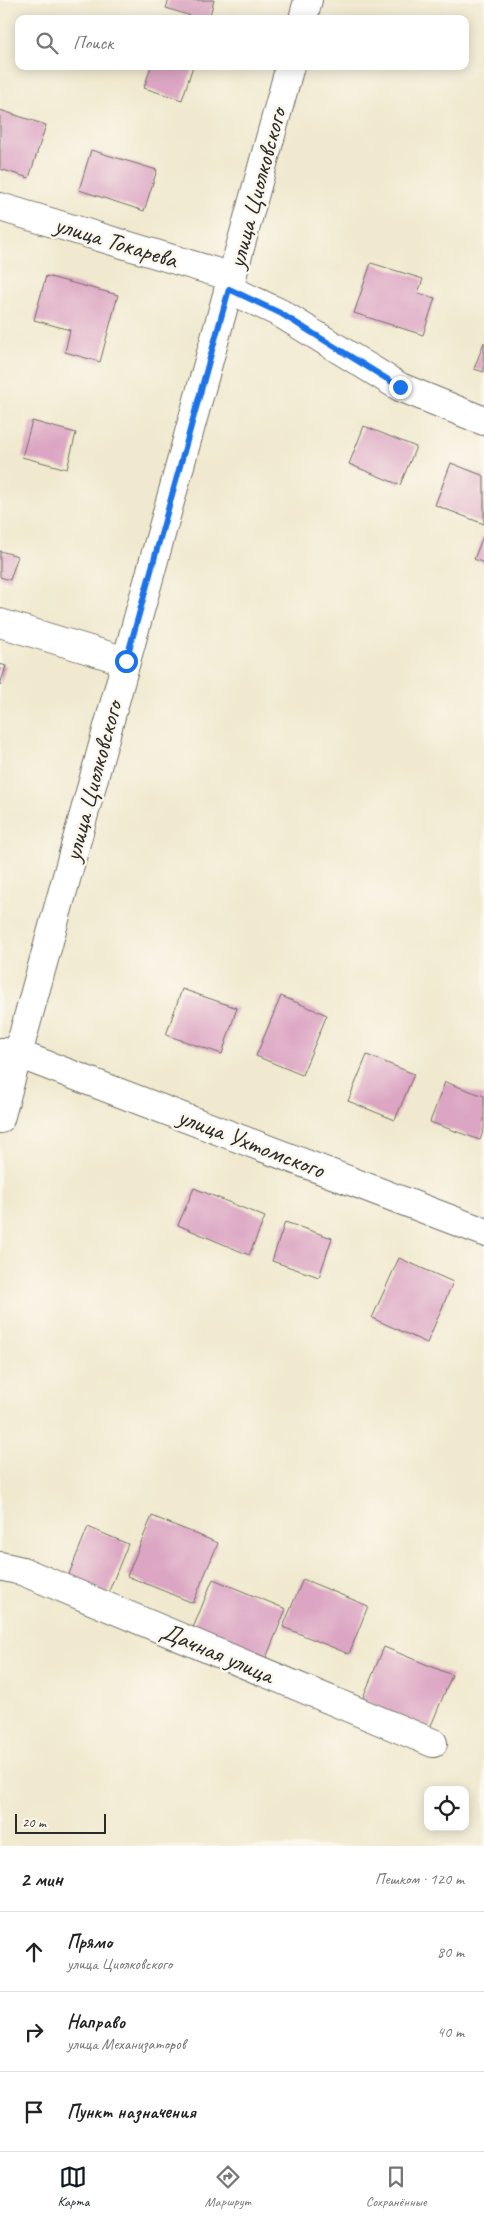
<!DOCTYPE html>
<html lang="ru">
<meta charset="utf-8">
<style>
:root{--surface:#fff;--page:#f6f6f6;--text:#222;--muted:#767676;--line:#e0e0e0;--accent:#111827}
body{margin:0;font-family:Caveat,sans-serif;background:var(--page);color:var(--text)}
.controls{position:absolute;right:15px;bottom:15px;display:grid;overflow:hidden;border-radius:10px;box-shadow:0 2px 12px #0003}
.controls button{width:45px;height:45px;display:grid;place-items:center;padding:0;border:0;border-bottom:1px solid var(--line);background:var(--surface);color:var(--text);font:25px sans-serif}
.scale{position:absolute;left:15px;bottom:12px;width:91px;box-sizing:border-box;padding-left:5px;border:2px solid #2b2b2b;border-top:0;font-size:14px;line-height:18px;white-space:nowrap;color:#2b2b2b;-webkit-text-stroke:4px #fbf7ec;paint-order:stroke}
.stop{position:absolute;width:15px;height:15px;margin:-11px;border:4px solid #1a73e8;border-radius:50%;background:#fff}
.stop.end{background:#1a73e8;border-color:#fff;box-shadow:0 1px 5px #0008}
.list{margin:0;padding:0;list-style:none}
h2{display:flex;justify-content:space-between;align-items:center;height:65px;margin:0;padding:0 20px;font-size:21px}
h2 small{font-size:16px;font-weight:400;color:var(--muted)}
.list li{display:grid;grid-template-columns:32px 1fr auto;gap:15px;align-items:center;box-sizing:border-box;height:80px;padding:0 20px;border-top:1px solid var(--line)}
.list b{display:block;font-size:19px;white-space:nowrap}
.list p{margin:0;font-size:16px;white-space:nowrap;color:var(--muted)}
.list em{font-size:16px;font-style:normal;color:var(--muted)}
.icon{flex:none;width:28px;height:28px;fill:none;stroke:currentColor;stroke-width:2;stroke-linecap:round;stroke-linejoin:round}
.map{position:relative;flex:none;width:484px;height:1846px;overflow:hidden}
.search{position:absolute;background:var(--surface);box-shadow:0 2px 12px #0003;left:15px;right:15px;top:15px;height:55px;display:flex;align-items:center;gap:12px;box-sizing:border-box;padding:0 18px;border-radius:10px;color:var(--muted);font-size:19px}
.sheet{height:305px;background:var(--surface)}
nav{display:flex;justify-content:space-around;align-items:center;box-sizing:border-box;height:70px;border-top:1px solid var(--line);background:var(--surface);font-size:14px;color:var(--muted)}
nav a{display:grid;justify-items:center;gap:2px}
nav .on{color:var(--accent)}
.map>svg:first-child{display:block}
.building{fill:#dca5c3}
.lines{fill:none;stroke-linecap:round;stroke-linejoin:round}
.street-casing{stroke:#706e64;stroke-width:30}
.street{stroke:#fff;stroke-width:28}
.route{stroke:#1a73e8;stroke-width:6}
.labels{text-anchor:middle;dominant-baseline:central;stroke-width:5;stroke-linejoin:round;paint-order:stroke}
.street-label{font-size:25px;fill:#2b2b2b;stroke:#fbf7ec}
</style>
<div class="map">
<svg width="484" height="1846" viewBox="0 0 484 1846">
<rect width="100%" height="100%" fill="#fbf7ec"/>
<filter id="ink" filterUnits="userSpaceOnUse"><feTurbulence type="fractalNoise" baseFrequency=".02" numOctaves="2"/><feDisplacementMap in="SourceGraphic" scale="10" xChannelSelector="R" yChannelSelector="G"/><feConvolveMatrix kernelMatrix="1 2 1 2 8 2 1 2 1" color-interpolation-filters="sRGB"/></filter>
<filter id="wash" filterUnits="userSpaceOnUse"><feTurbulence type="fractalNoise" baseFrequency=".0096" numOctaves="4" result="noise"/><feDisplacementMap in="SourceGraphic" scale="20" xChannelSelector="R" yChannelSelector="G"/><feGaussianBlur stdDeviation="1.12" result="paint"/><feColorMatrix in="noise" values="0 0 0 0 0 0 0 0 0 0 0 0 0 0 0 0 0 1.4 0 .05"/><feComposite in="paint" operator="in"/></filter>
<g filter="url(#wash)">
<rect width="100%" height="100%" fill="#f0e9cf"/>
<g id="blocks">
<g class="building">
<path d="M169 0H214L209 19H200L166 8Z"/>
<path d="M151 66H193L182 100 144 88Z"/>
<path d="M0 110 46 125 29 178 0 169Z"/>
<path d="M91 150 157 170 144 211 79 190Z"/>
<path d="M371 263 423 279 418 293 435 298 423 335 354 313Z"/>
<path d="M46 276 118 295 100 362 65 352 70 330 34 320Z"/>
<path d="M484 342V372L474 369Z"/>
<path d="M32 421 76 433 67 469 22 457Z"/>
<path d="M364 426 416 447 400 485 349 464Z"/>
<path d="M451 463 484 476V524L435 505Z"/>
<path d="M484 534V563L474 559Z"/>
<path d="M0 551 18 556 10 580 0 577Z"/>
<path d="M0 664 6 666 0 685Z"/>
<path d="M182 989 237 1008 222 1054 166 1035Z"/>
<path d="M281 996 327 1015 302 1075 256 1056Z"/>
<path d="M367 1055 414 1074 395 1120 348 1101Z"/>
<path d="M445 1082 484 1096V1129L480 1140 430 1122Z"/>
<path d="M194 1188 265 1217 249 1255 178 1225Z"/>
<path d="M285 1222 332 1238 319 1277 272 1261Z"/>
<path d="M399 1258 453 1282 427 1343 372 1318Z"/>
<path d="M152 1516 218 1543 193 1603 127 1576Z"/>
<path d="M88 1527 128 1544 107 1596 67 1579Z"/>
<path d="M213 1579 286 1609 266 1658 193 1628Z"/>
<path d="M303 1579 368 1606 349 1654 283 1627Z"/>
<path d="M384 1647 452 1675 430 1728 362 1700Z"/>
</g>
</g>
</g>
<g filter="url(#ink)">
<use href="#blocks" fill-opacity="0" stroke="#706e64" stroke-width="1"/>
<g class="lines">
<defs>
<g id="street">
<path d="M303 19 308 0"/>
<path d="M0 207 232 277"/>
<path d="M229 289 280 313 400 387 484 421"/>
<path d="M0 623 126 661"/>
<path d="M1 1052 18 1054 484 1232"/>
<path d="M0 1119 290 66"/>
<path d="M0 1566 22 1571 433 1743"/>
</g>
</defs>
<use href="#street" class="street-casing"/>
<use href="#street" class="street"/>
</g>
</g>
<g class="lines" filter="url(#ink)">
<path class="route" d="M126 661 229 289 280 313 400 387"/>
</g>
<g class="labels">
<g class="street-label">
<text transform="translate(257 188) rotate(-75)">улица Циолковского</text>
<text transform="translate(116 242) rotate(17)">улица Токарева</text>
<text transform="translate(93 781) rotate(-75)">улица Циолковского</text>
<text transform="translate(251 1143) rotate(21)">улица Ухтомского</text>
<text transform="translate(217 1653) rotate(23)">Дачная улица</text>
</g>
</g>
</svg>
<div class="controls">
<button><svg class="icon" aria-label="locate" viewBox="0 0 24 24"><circle cx="12" cy="12" r="6"/><path d="M12 2v4M12 18v4M2 12h4M18 12h4"/></svg></button>
</div>
<div class="scale">20 m</div>
<div class="stop" style="left:126px;top:661px"></div>
<div class="stop end" style="left:400px;top:387px"></div>
<div class="search"><svg class="icon" aria-label="search" viewBox="0 0 24 24"><circle cx="10" cy="10" r="6"/><path d="M15 15l6 6"/></svg>Поиск</div>
</div>
<section class="sheet">
<h2>2 мин<small>Пешком · 120 m</small></h2>
<ul class="list">
<li><svg class="icon" aria-label="ahead" viewBox="0 0 24 24"><path d="M12 20V5M6 11l6-6 6 6"/></svg><div><b>Прямо</b><p>улица Циолковского</p></div><em>80 m</em></li>
<li><svg class="icon" aria-label="right" viewBox="0 0 24 24"><path d="M7 20v-9h11M14 6l5 5-5 5"/></svg><div><b>Направо</b><p>улица Механизаторов</p></div><em>40 m</em></li>
<li><svg class="icon" aria-label="arrive" viewBox="0 0 24 24"><path d="M6 21V4h12l-3 4 3 4H6"/></svg><div><b>Пункт назначения</b></div></li>
</ul>
</section>
<nav>
<a class="on"><svg class="icon" aria-label="map" viewBox="0 0 24 24"><path d="M3 6l6-2 6 2 6-2v14l-6 2-6-2-6 2zM9 4v14M15 6v14"/></svg>Карта</a>
<a><svg class="icon" aria-label="directions" viewBox="0 0 24 24"><path d="M12 3l9 9-9 9-9-9zM9 14v-3h6M13 9l2 2-2 2"/></svg>Маршрут</a>
<a><svg class="icon" aria-label="saved" viewBox="0 0 24 24"><path d="M7 4h10v16l-5-4-5 4z"/></svg>Сохранённые</a>
</nav>
